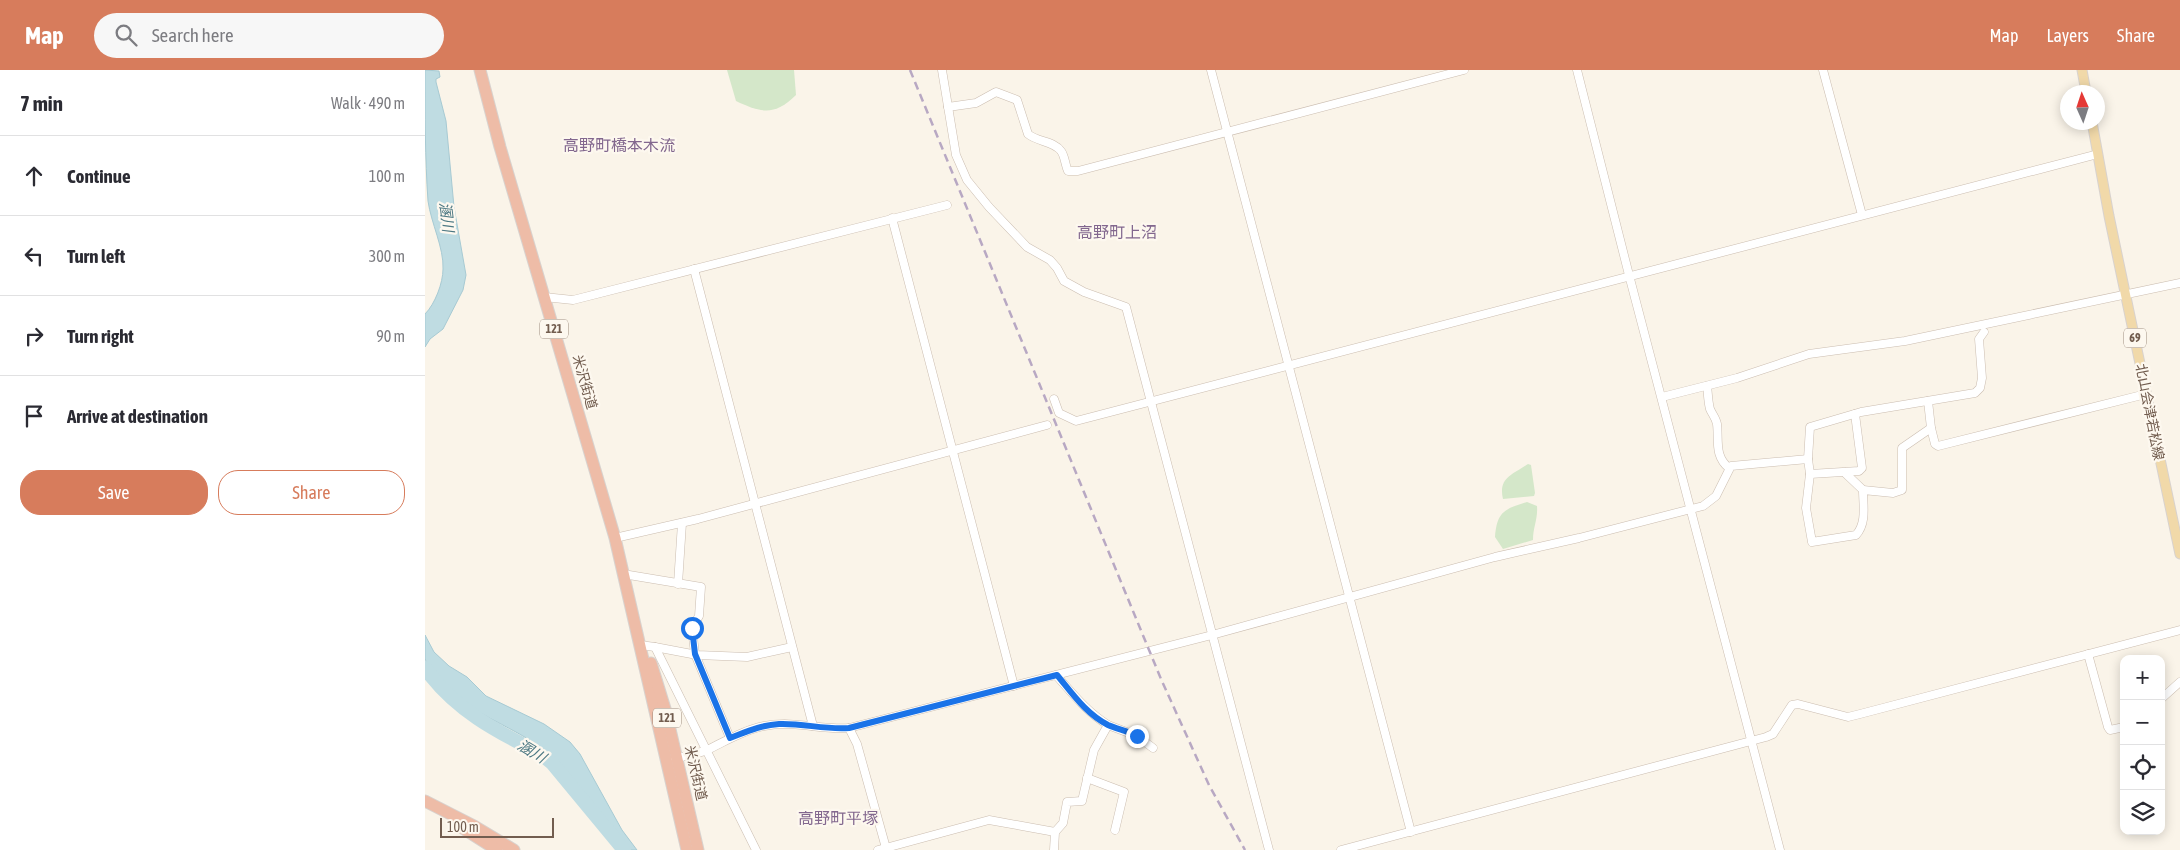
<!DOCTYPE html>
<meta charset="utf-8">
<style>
:root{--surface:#fff;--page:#f7f7f7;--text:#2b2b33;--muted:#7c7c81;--line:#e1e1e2;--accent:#d77c5c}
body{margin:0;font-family:"Asap Condensed","Noto Sans JP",sans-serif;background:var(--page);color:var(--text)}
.controls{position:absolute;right:15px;bottom:15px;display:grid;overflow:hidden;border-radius:10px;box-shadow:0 2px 12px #0003}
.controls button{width:45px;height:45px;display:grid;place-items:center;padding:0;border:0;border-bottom:1px solid var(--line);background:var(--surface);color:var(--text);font:25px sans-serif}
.compass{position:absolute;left:1635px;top:15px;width:45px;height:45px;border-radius:50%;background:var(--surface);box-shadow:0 2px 12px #0003;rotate:357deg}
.scale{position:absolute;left:15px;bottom:12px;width:114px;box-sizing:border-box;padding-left:5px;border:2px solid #725d4f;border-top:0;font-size:14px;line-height:18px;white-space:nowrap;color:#725d4f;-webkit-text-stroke:4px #fdf8ef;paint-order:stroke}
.stop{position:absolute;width:15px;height:15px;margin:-11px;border:4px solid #1a73e8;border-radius:50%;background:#fff}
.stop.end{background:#1a73e8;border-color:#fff;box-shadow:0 1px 5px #0008}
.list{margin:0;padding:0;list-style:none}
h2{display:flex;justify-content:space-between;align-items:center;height:65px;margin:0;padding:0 20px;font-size:21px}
h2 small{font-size:16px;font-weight:400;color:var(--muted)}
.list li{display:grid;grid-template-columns:32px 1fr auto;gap:15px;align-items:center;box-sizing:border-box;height:80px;padding:0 20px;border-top:1px solid var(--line)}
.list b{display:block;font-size:19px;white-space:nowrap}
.list em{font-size:16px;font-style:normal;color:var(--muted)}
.actions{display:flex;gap:10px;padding:15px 20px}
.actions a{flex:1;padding:11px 0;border:1px solid var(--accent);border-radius:20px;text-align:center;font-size:18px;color:var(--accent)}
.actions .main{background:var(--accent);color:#fff}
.icon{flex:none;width:28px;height:28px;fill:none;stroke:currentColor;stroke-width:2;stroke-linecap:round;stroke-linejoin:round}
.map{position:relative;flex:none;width:1755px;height:780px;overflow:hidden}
header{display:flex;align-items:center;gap:30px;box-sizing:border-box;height:70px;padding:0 25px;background:var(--accent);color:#fff}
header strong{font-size:24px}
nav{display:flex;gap:28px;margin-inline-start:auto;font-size:18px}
.search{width:350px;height:45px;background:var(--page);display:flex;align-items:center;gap:12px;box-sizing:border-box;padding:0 18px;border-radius:28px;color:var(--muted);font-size:19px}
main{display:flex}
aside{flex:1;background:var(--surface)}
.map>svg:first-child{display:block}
.green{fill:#d4e7c9}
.water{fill:#bfdce2;stroke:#a7cad3}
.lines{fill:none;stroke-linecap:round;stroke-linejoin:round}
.river{stroke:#bfdce2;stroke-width:14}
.minor-casing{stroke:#cbbdb0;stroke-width:9}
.major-casing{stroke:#d8d2ce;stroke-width:11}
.highway-casing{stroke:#d8d2ce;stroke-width:13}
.minor{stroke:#fff;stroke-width:8}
.major{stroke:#f1d9a9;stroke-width:9}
.highway{stroke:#eebca7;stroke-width:11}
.rail{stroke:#b8a8c3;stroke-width:2.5;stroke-dasharray:8 5;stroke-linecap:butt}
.route{stroke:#1a73e8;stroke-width:6}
.labels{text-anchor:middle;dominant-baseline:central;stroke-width:4.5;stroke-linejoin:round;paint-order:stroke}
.shield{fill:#fdf8ef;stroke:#9c8c7f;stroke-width:1}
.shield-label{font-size:12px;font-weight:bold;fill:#725d4f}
.street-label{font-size:14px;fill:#725d4f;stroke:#fdf8ef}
.water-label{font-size:15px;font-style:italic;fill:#4c7883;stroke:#fdf8ef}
.quarter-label{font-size:16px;fill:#82678e;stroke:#fdf8ef}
</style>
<header>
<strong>Map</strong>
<div class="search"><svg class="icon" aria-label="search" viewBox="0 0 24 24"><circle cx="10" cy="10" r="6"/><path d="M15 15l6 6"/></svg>Search here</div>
<nav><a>Map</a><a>Layers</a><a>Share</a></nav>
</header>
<main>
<aside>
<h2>7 min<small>Walk · 490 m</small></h2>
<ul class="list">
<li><svg class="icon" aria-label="ahead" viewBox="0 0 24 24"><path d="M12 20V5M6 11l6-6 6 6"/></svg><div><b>Continue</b></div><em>100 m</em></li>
<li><svg class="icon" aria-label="left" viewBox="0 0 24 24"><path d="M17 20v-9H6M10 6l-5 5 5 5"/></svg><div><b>Turn left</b></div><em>300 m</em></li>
<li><svg class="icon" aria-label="right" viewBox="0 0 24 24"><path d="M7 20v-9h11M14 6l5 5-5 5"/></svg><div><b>Turn right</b></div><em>90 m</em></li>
<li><svg class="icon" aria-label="arrive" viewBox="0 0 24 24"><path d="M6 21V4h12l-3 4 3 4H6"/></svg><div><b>Arrive at destination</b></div></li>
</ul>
<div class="actions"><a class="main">Save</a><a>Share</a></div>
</aside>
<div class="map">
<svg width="1755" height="780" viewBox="0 0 1755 780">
<rect width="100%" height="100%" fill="#faf4e9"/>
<g class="green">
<path d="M302 0H369L371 25C350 46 336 43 311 31Z"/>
<path d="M1103 394 1106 395 1110 423 1109 426 1078 429C1073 408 1087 405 1103 394Z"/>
<path d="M1102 432 1112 436C1113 449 1108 457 1108 470L1078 479 1070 467C1072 442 1079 439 1102 432Z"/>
</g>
<g class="water">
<path d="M0 0 14 1 15 7 11 9V12L21 51 29 137 41 205 38 220 18 259 5 269 0 277V244C10 234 18 213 18 199 19 178 6 153 3 131 0 88 0 44 0 0Z"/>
<path d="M0 565 9 582 24 596 42 607 61 626 119 654 145 672 155 684 197 760 212 780H197C174 751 157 717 131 690 95 655 40 647 10 604 6 600 1 594 0 588 0 581 0 572 0 565Z"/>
</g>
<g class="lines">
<path class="river" d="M0 598C30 640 71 661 116 684L127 693 199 780"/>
<defs>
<g id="minor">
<path d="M517 0 531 85 542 110 564 137 602 177 625 190 632 198 639 211 659 222 701 237 844 780"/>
<path d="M786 0 986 762"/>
<path d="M1152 0 1204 205 1355 780"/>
<path d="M1398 0 1437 145"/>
<path d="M523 37 551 33 571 22 592 30 603 64C612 72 629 71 636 81 640 86 640 95 643 101H653L1039 0"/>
<path d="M467 148 589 616"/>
<path d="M269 199 388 656"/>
<path d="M119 227 148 230 522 135"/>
<path d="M1282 316C1283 323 1283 332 1285 339 1287 344 1291 348 1292 354 1294 370 1289 386 1304 398"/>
<path d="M1237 327 1312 308 1384 284 1480 271 1755 213"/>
<path d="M629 329 634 343 651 351 1673 84"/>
<path d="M1503 331 1506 358 1510 374 1513 376 1721 324"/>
<path d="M1506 358 1477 378V420L1468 423 1438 420C1438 435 1442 453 1431 465L1387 472 1381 438 1385 404 1383 389 1385 357 1436 342 1550 323 1555 318 1557 308 1554 269 1559 262"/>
<path d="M1419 402 1438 420"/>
<path d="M1385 404 1434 401 1437 398 1430 344"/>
<path d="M190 468 273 449 622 355"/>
<path d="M198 504 276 517 274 546 267 558 270 584 305 668"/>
<path d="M253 514 257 453"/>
<path d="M215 575 230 577 331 780"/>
<path d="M230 577 272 585 322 587 367 577"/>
<path d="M1663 584 1683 657 1685 660 1699 657"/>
<path d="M1736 629 1755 612"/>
<path d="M683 655 712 666 728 678"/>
<path d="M424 658 432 674 461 778"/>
<path d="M249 689C260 686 272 684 282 680 301 671 319 660 339 656 368 650 396 660 424 658L787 565 1070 487 1154 468 1278 436 1291 426 1306 396 1383 389"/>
<path d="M662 708 699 722 690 760"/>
<path d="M453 780 564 750 630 762"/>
<path d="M629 780 630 762 638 753 642 732 657 731 669 680 683 655C662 642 648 624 631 605"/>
<path d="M916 780 1341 667 1348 664 1367 635 1373 634 1423 647 1435 644 1755 560"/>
</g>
<g id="major">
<path d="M1657 0 1661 22"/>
<path d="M1667 52 1684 146 1755 484"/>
</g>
<g id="highway">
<path d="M55 0 75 77 190 468 262 780"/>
<path d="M226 593 241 642 273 780"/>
<path d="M0 731 49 756 89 780"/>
<path d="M36 757 72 780"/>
</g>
</defs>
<use href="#minor" class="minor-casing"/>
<use href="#major" class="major-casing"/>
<use href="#highway" class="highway-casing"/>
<use href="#minor" class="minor"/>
<use href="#major" class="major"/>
<use href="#highway" class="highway"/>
<path class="rail" d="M485 0 736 609 784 715 820 780"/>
</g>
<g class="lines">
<path class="route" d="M267 558 270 584 305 668C321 662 336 655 354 654 378 653 400 660 424 658L632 605C647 623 661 644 683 655 692 659 703 661 712 666"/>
</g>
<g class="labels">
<g class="shield">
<rect x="115" y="249.5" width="28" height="19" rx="4"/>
<rect x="1699" y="258.5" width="22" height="19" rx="4"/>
<rect x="228" y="638.5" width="28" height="19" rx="4"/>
</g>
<g class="shield-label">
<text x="129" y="259">121</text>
<text x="1710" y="268">69</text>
<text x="242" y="648">121</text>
</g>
<g class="street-label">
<text transform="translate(160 312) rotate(74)">米沢街道</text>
<text transform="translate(1725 342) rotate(79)">北山会津若松線</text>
<text transform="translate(271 703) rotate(77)">米沢街道</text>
</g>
<g class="water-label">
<text transform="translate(22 147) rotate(83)">溷川</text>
<text transform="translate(107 681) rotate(31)">溷川</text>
</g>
<g class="quarter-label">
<text x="194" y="75">高野町橋本木流</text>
<text x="692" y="162">高野町上沼</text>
<text x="413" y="748">高野町平塚</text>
</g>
</g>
</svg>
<div class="controls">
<button>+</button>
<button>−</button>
<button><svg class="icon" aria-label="locate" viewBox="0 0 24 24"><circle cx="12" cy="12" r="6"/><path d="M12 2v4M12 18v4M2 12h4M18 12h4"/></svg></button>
<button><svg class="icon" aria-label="layers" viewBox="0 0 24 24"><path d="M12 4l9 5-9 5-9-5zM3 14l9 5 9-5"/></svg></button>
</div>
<svg class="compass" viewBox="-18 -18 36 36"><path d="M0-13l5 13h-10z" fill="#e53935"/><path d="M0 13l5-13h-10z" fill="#7c7c81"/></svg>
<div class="scale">100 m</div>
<div class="stop" style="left:267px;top:558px"></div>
<div class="stop end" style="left:712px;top:666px"></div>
</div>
</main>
